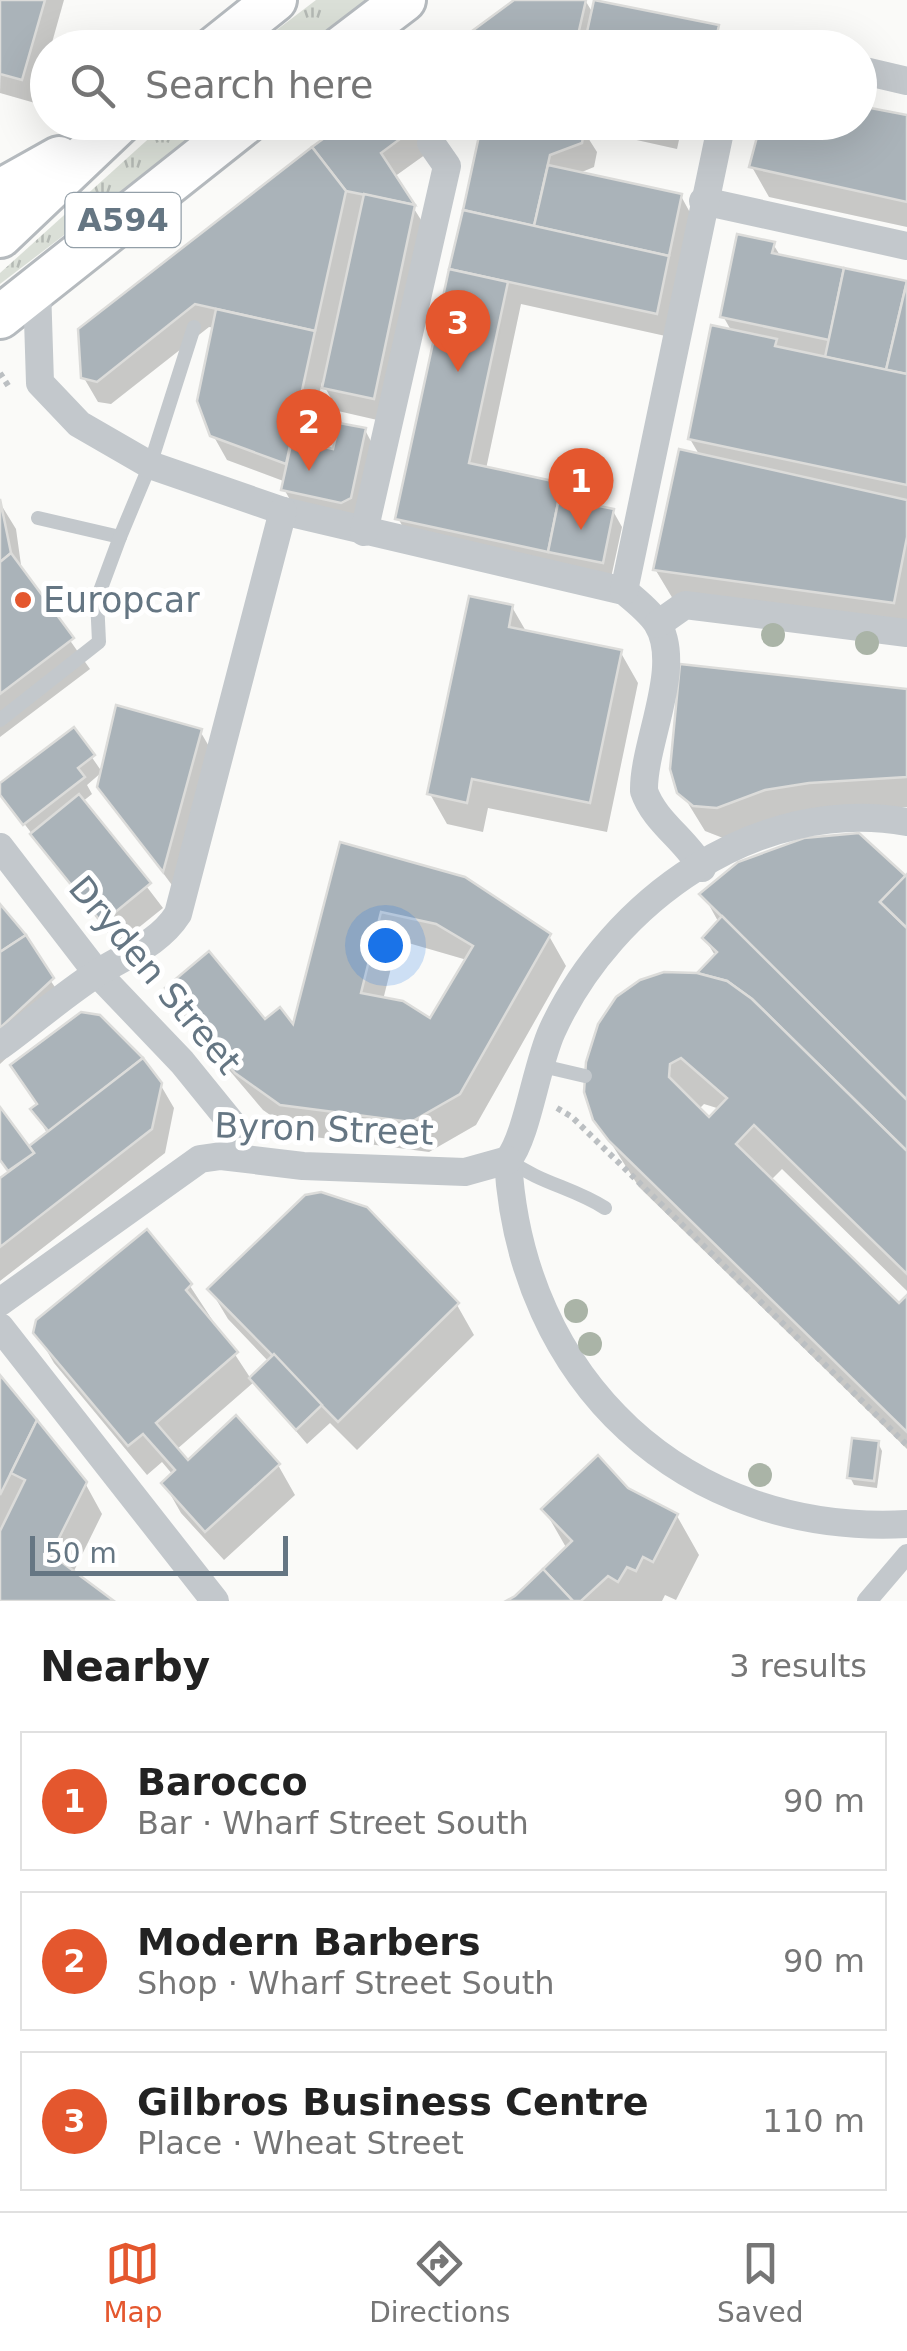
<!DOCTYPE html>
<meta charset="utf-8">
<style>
:root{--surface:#fff;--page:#f2f2f2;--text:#222;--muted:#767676;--line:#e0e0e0;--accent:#e4572e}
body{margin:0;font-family:"DejaVu Sans",sans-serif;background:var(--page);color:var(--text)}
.scale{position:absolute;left:30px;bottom:25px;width:258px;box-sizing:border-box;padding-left:10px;border:5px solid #657683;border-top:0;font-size:28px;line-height:35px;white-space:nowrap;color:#657683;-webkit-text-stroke:8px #fff;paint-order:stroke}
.you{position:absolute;left:385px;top:945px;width:35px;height:35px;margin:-25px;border:8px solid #fff;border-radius:50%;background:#1a73e8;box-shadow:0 0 0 15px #1a73e833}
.badge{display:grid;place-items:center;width:65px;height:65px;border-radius:50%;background:var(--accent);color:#fff;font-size:32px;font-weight:700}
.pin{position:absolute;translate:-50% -82px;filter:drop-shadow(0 2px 5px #0008)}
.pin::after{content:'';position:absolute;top:52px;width:35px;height:30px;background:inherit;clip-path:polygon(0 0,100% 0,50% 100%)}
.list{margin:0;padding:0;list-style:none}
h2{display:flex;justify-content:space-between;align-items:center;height:130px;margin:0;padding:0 40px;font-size:42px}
h2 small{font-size:32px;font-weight:400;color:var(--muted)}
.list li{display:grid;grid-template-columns:65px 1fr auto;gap:30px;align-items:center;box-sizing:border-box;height:140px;margin:0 20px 20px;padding:0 20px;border:2px solid var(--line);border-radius:0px}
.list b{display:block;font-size:38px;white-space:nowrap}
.list p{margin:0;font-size:32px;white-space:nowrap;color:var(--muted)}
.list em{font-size:32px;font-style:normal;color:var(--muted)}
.icon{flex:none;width:55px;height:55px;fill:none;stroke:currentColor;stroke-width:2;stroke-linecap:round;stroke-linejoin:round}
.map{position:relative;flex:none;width:907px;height:1601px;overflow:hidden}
.search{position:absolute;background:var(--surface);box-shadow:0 10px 40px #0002;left:30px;right:30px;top:30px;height:110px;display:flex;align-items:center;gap:25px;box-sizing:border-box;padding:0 35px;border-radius:55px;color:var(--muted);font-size:38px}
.sheet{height:610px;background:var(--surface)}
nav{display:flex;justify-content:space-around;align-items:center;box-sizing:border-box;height:140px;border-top:2px solid var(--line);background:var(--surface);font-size:28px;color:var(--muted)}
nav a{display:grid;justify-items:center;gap:5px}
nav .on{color:var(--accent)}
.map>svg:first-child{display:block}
.grass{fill:url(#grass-tufts)}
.shadow{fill:#0003;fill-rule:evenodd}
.building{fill:#aab3b9;stroke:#dcdcda;stroke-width:2.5;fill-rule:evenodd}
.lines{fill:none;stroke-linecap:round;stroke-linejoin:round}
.primary-casing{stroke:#b5babe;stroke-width:48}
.path{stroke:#bbbfc2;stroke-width:6;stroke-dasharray:5 5;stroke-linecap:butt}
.service{stroke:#c3c8cc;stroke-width:14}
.pedestrian{stroke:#c3c8cc;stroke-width:20}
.minor{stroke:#c3c8cc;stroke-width:28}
.primary{stroke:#fff;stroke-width:42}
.tree{fill:#aab4a7}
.poi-dot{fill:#e4572e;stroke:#fff;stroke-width:4}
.labels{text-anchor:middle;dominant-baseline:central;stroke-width:10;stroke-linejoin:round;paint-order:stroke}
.shield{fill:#fff;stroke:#939fa8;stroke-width:2.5}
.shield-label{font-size:32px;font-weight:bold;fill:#657683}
.poi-label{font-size:35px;fill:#657683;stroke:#fff;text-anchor:start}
.street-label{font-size:35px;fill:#657683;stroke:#fff}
</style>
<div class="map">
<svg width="907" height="1601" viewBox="0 0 907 1601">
<defs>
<pattern id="grass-tufts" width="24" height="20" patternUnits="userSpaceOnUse" patternTransform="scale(2.5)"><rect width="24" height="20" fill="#dadfd7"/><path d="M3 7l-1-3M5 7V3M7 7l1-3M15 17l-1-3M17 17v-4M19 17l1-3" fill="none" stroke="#b4b9b4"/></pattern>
</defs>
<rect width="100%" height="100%" fill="#fafaf8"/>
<g class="grass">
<path d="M316 0H374L310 47 253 48Z"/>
<path d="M166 123H211L0 284V273Z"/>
</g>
<g class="shadow">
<path d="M2 0H64L35 103 0 93Z"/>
<path d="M519 0H585L594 15 597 0 717 27 729 48H453Z"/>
<path d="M860 108 907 118V227L769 197 752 167 860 122Z"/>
<path d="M350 122H578L597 152 594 167 577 174 681 196 694 220 670 337 521 304 486 469 561 485 571 503 613 511 622 527 611 578 411 542 398 518 483 134 461 129 394 177 428 231 386 422 338 411 322 382 308 446 335 452 365 430 374 447 359 514 351 518 293 505 284 489 286 482 227 460 213 435 215 328 209 327 111 404 98 402 84 378Z"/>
<path d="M583 122H683L677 149 587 129Z"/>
<path d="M773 244 781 257 907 284V632L673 599 655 569 700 456 690 439 732 332 723 316Z"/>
<path d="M0 503 16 529 22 572 90 669 0 737Z"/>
<path d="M512 607 527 633 621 653 638 683 607 832 488 808 483 832 447 824 430 794Z"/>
<path d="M907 692V807L860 808 783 820 723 838 705 831 675 782Z"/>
<path d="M73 730 102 772 87 785 92 794 82 802 163 908 117 945 0 792V786Z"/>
<path d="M200 731 214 755 177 892 99 786Z"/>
<path d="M342 845 549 936 566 966 476 1125 429 1152 299 1135 263 1110 185 1018 168 988 295 1030ZM398 940 467 960 431 1021 383 1000Z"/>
<path d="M907 878V1291L782 1169 770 1181 899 1307 907 1299V1449L639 1187 595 1118 716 957 705 939 719 923 703 894ZM704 1104 720 1109 709 1120 698 1110Z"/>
<path d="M0 908 66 1003 0 1064Z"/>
<path d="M13 1066 160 1084 174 1108 165 1153 0 1281V1182L11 1174 0 1160V1111L29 1150 48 1135 34 1110 39 1106Z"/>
<path d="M190 1286 251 1379 269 1362 228 1319 210 1289 457 1305 474 1335 357 1450 330 1423 307 1444 254 1382 176 1450 187 1463 278 1465 295 1495 224 1560 181 1513 164 1483 173 1475 162 1462 147 1475 54 1363 36 1332Z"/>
<path d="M0 1379 85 1483 102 1514 73 1573 110 1601H0Z"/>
<path d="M878 1443 882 1451 877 1488 854 1485 850 1477Z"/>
<path d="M626 1490 677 1516 699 1555 676 1600 665 1595 662 1601H521L567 1549 544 1509Z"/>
</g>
<g class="building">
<path d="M0 0H45L22 80 0 74Z"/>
<path d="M514 0H586L575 48H449Z"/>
<path d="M594 0 719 25 714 48H614L585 41Z"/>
<path d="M860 106 907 115V202L749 167 761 122H860Z"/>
<path d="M346 122H423L381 153 415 205 346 191 312 147Z"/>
<path d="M482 122 585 126 582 143 550 155 534 226 463 210Z"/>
<path d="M312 147 346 191 315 331 195 304 97 382 81 378 78 329Z"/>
<path d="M548 165 682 194 669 256 534 226Z"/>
<path d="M364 194 415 205 374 399 322 388Z"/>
<path d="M463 210 669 256 657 314 449 269Z"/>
<path d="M737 234 775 242 772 253 844 268 829 340 720 317Z"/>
<path d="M844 268 907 281 886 370 825 357Z"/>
<path d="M449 269 508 282 469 463 562 483 548 552 395 519Z"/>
<path d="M907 281V374L886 370Z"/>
<path d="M216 309 315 331 286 464 210 436 197 401Z"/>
<path d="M711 325 777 339 775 346 907 374V485L688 439Z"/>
<path d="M339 423 366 428 351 498 341 503 281 490 292 440 333 449Z"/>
<path d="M679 449 907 500V537L894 603 653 570Z"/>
<path d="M559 498 614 509 603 563 548 552Z"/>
<path d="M0 499 11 553 0 562Z"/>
<path d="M11 553 74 638 0 694V562Z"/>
<path d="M469 596 513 605 509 627 622 650 590 803 472 779 467 803 427 794Z"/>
<path d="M680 664 907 689V777L809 783 765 790 717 808 693 806 677 793 670 769Z"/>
<path d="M116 705 202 729 163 872 97 787Z"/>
<path d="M74 727 95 755 78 768 85 777 23 825 0 795V783Z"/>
<path d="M79 794 151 883 102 923 30 834Z"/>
<path d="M859 833 906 876 880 902 907 928V1100L699 894 738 862 804 838Z"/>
<path d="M340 842 465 877 551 934 460 1094 411 1122 280 1105 235 1073 165 988 209 951 265 1019 280 1007 293 1024ZM381 912 436 924 473 946 430 1018 403 1001 361 993Z"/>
<path d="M907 874V928L880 902Z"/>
<path d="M0 904 26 935 0 952Z"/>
<path d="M722 916 907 1100V1151L752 999 727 981 697 973 717 952 702 938Z"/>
<path d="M26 935 54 978 0 1028V952Z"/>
<path d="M664 972 697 973 727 981 752 999 907 1151V1274L754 1125 736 1144 899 1303 907 1295V1432L609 1141 593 1120 584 1092 586 1062 598 1024 616 997 640 980ZM681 1058 727 1098 709 1117 669 1077 670 1064Z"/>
<path d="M81 1012 100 1015 143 1058 49 1132 30 1109 37 1104 10 1065Z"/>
<path d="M143 1058 162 1083 152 1129 0 1247V1178L34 1153 29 1146Z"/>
<path d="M0 1107 34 1153 8 1171 0 1160Z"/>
<path d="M321 1192 367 1207 459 1303 338 1422 207 1289 305 1195Z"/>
<path d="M147 1229 192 1284 186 1290 238 1352 156 1423 188 1460 236 1415 280 1464 205 1532 161 1483 175 1470 143 1434 128 1446 33 1333 36 1320Z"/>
<path d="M274 1354 322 1405 296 1430 249 1378Z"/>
<path d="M0 1375 37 1420 0 1495Z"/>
<path d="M37 1420 87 1482 51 1554 114 1601H0V1531L25 1480 11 1473Z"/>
<path d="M852 1438 879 1441 874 1481 847 1478Z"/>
<path d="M598 1455 628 1488 678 1514 653 1562 643 1557 636 1571 627 1567 618 1582 608 1576 581 1601H573L543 1569 572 1541 541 1509Z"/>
<path d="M543 1569 573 1601H506L515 1596Z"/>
</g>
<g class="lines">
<defs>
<g id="primary">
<path d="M215 48 275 0"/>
<path d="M341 48 404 0"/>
<path d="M0 191 59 158"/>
<path d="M0 236 120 122"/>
<path d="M0 317 246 122"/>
</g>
</defs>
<use href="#primary" class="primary-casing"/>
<g class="path">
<path d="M0 373 9 387"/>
<path d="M557 1108 572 1117 907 1445"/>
</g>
<g class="service">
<path d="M38 518 120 537 150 465 194 327"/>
<path d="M0 720 99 642 97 599 120 537"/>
<path d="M538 1065 585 1076"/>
<path d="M509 1160C541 1184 572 1187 605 1208"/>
</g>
<path class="pedestrian" d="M867 1601 907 1554"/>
<g class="minor">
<path d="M860 70 907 81"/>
<path d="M703 201 907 246"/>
<path d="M37 287 40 383 79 424 150 465 283 511 624 591C635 600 649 611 657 623 684 666 643 743 644 791 654 821 686 840 702 868"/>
<path d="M364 532 447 166 431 143"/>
<path d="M624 591 722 122"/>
<path d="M658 624 685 605 907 633"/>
<path d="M907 822C759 795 611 901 552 1031 536 1066 527 1137 508 1160 520 1380 684 1536 907 1524"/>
<path d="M0 847 97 973 182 1062 238 1131 237 1157"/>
<path d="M0 1046C32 1023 62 996 96 974 125 955 158 945 178 914L283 511"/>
<path d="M0 1302 200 1159 221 1156 303 1166 465 1172 508 1160"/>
<path d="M0 1327 215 1601"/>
</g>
<use href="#primary" class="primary"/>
</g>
<g class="tree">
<circle cx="773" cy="635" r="12"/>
<circle cx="867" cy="643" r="12"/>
<circle cx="576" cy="1311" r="12"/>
<circle cx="590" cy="1344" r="12"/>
<circle cx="760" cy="1475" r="12"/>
</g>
<circle class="poi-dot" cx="23" cy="600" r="10"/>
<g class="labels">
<rect class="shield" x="65.5" y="193" width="115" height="54" rx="8"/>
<g class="shield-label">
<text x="123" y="220">A594</text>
</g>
<g class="poi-label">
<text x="43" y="600">Europcar</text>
</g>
<g class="street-label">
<text transform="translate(155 975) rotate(50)">Dryden Street</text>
<text transform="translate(324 1129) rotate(2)">Byron Street</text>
</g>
</g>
</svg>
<div class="scale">50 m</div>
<div class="you"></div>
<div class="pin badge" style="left:581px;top:530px">1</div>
<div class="pin badge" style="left:309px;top:471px">2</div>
<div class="pin badge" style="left:458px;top:372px">3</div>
<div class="search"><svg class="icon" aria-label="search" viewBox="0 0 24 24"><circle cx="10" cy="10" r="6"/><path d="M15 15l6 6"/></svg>Search here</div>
</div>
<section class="sheet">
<h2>Nearby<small>3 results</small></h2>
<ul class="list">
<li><span class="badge">1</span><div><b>Barocco</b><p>Bar · Wharf Street South</p></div><em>90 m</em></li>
<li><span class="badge">2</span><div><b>Modern Barbers</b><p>Shop · Wharf Street South</p></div><em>90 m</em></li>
<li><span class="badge">3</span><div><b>Gilbros Business Centre</b><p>Place · Wheat Street</p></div><em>110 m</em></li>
</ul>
</section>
<nav>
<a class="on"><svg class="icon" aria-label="map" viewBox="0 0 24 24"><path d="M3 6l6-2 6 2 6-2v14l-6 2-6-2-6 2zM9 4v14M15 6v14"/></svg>Map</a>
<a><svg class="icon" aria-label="directions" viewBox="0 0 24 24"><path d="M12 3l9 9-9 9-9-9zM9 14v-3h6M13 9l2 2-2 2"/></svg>Directions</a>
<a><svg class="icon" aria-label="saved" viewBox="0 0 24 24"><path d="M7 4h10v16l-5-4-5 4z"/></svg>Saved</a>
</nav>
